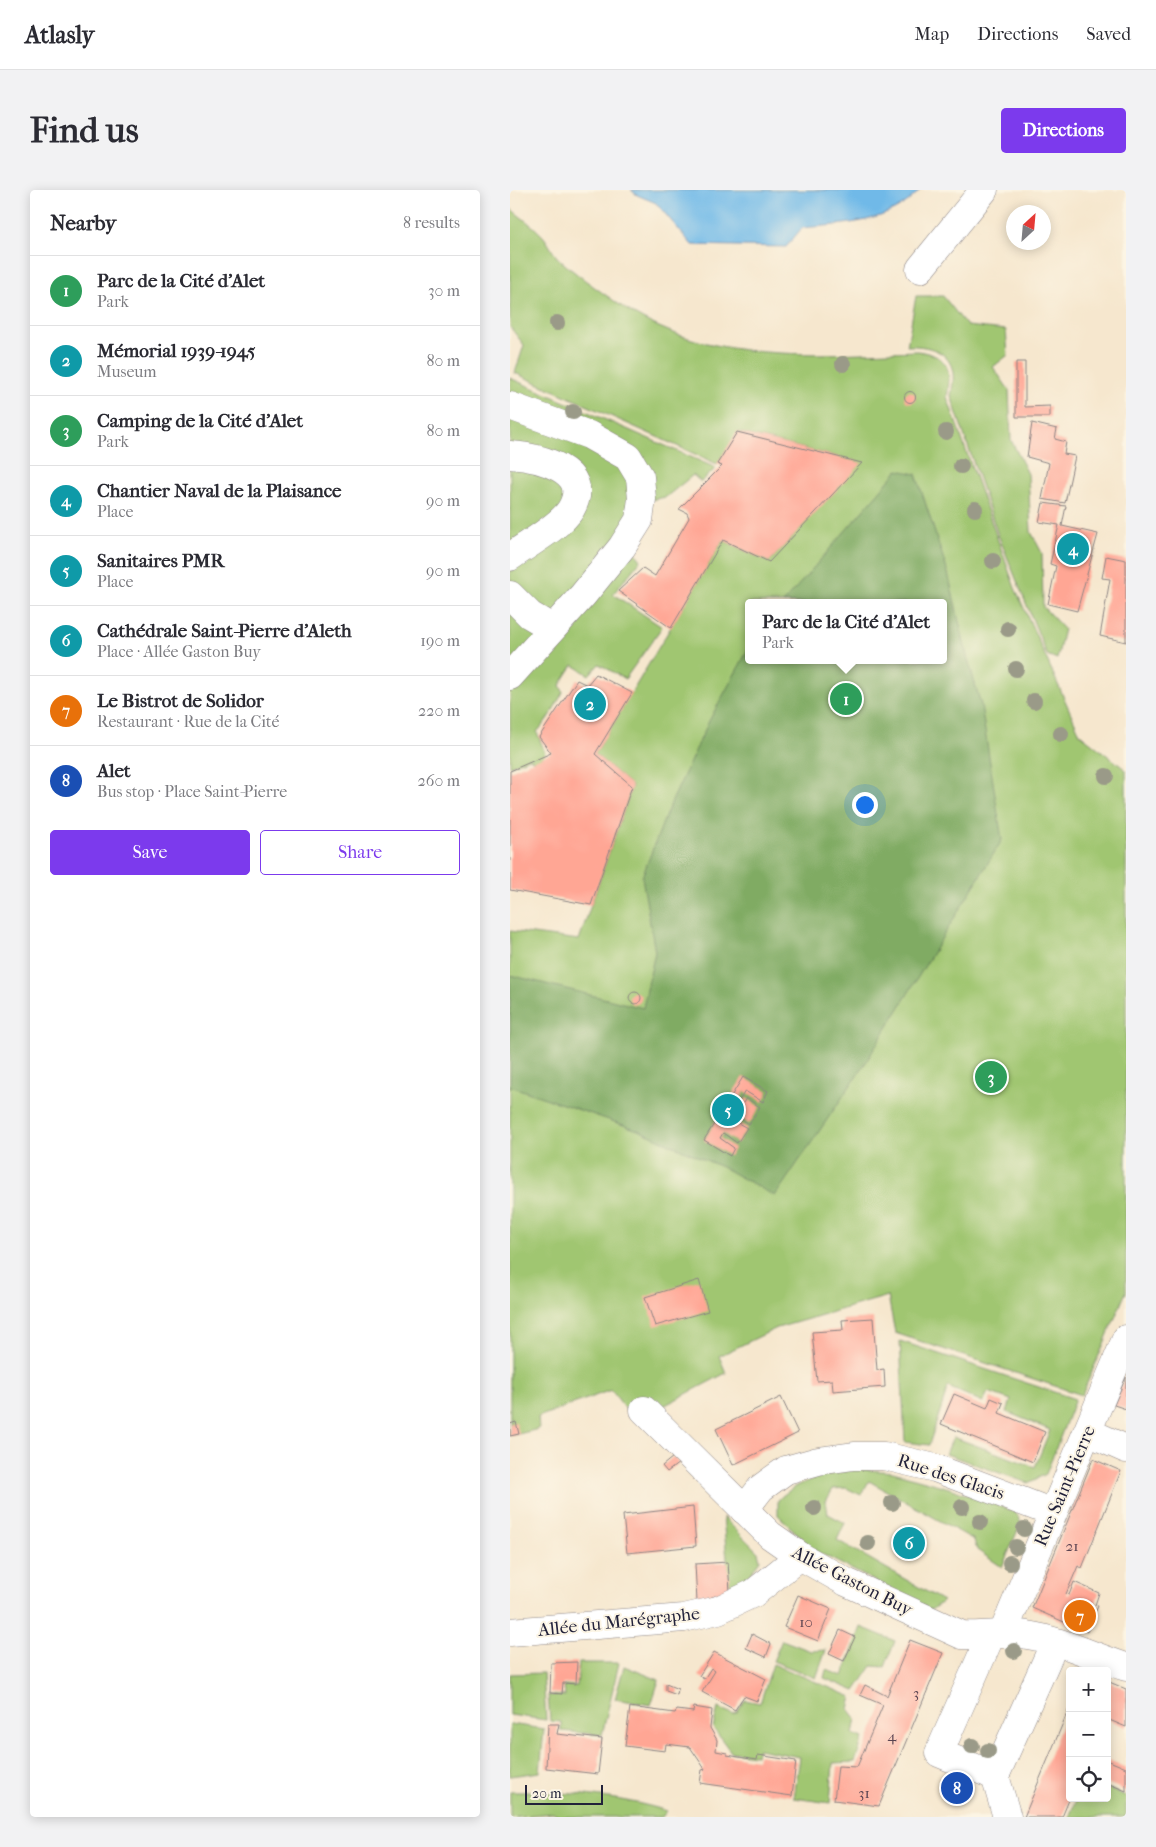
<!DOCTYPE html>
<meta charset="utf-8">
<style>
:root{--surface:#fff;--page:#f2f2f3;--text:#2b2b33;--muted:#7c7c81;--line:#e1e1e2;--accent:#7c3aed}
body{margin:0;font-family:"IM FELL French Canon",serif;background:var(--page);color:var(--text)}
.controls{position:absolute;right:15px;bottom:15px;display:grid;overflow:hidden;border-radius:5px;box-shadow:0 2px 12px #0003}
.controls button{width:45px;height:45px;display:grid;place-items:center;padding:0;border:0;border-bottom:1px solid var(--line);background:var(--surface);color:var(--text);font:25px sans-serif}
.compass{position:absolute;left:496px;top:15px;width:45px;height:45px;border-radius:50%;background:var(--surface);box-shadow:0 2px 12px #0003;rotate:26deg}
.scale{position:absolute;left:15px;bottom:12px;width:78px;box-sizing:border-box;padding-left:5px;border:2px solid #22223b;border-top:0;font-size:14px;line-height:18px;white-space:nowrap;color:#22223b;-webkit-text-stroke:4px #fcf5e5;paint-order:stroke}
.you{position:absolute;left:354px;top:614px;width:18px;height:18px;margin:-12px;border:4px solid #fff;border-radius:50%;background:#1a73e8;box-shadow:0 0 0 8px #1a73e833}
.badge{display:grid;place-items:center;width:32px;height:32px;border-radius:50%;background:var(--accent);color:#fff;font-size:16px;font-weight:700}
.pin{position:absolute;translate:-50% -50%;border:2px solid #fff;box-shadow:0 1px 5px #0006}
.popup{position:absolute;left:235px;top:409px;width:202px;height:65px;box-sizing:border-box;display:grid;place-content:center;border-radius:5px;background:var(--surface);filter:drop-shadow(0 1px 4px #0005);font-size:16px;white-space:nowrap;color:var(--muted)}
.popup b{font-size:19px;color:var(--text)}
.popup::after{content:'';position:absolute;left:50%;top:100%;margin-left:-10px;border:10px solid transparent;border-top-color:var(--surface)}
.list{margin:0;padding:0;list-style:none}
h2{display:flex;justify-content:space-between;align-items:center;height:65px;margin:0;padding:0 20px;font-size:21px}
h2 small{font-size:16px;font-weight:400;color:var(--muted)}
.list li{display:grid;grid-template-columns:32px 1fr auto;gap:15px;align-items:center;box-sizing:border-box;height:70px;padding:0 20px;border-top:1px solid var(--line)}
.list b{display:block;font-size:19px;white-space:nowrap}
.list p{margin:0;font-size:16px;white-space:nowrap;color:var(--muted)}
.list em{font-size:16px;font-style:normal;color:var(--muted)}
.actions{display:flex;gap:10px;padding:15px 20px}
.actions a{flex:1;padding:11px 0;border:1px solid var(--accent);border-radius:5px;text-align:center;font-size:18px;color:var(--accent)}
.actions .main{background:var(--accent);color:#fff}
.icon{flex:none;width:28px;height:28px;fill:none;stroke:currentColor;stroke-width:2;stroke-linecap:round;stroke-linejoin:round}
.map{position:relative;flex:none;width:616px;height:1627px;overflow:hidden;border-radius:5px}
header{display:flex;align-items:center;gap:30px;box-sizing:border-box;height:70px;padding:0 25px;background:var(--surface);border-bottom:1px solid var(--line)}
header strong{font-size:24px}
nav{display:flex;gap:28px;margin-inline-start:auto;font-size:18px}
.intro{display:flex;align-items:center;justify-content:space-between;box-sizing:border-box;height:120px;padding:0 30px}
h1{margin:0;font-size:35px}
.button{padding:12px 22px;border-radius:5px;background:var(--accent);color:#fff;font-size:18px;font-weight:700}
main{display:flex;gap:30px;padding:0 30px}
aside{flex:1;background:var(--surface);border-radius:5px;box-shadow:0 2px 12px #0003}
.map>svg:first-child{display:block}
.green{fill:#a0c671;stroke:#617456;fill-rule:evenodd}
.forest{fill:#80ab63;stroke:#51664f}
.water{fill:#70b9e8;stroke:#496e92}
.building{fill:#ffa694}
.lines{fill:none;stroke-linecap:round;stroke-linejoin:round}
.minor-casing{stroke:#8c8484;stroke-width:29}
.minor{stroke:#fff;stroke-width:28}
.tree{fill:#9a9a88}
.labels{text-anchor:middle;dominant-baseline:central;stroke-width:4;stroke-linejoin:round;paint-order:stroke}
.number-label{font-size:15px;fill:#594351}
.street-label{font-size:18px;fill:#22223b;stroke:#fcf5e5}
</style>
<header>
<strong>Atlasly</strong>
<nav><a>Map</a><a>Directions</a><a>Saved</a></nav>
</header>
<div class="intro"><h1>Find us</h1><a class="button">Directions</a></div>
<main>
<aside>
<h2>Nearby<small>8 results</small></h2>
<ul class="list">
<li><span class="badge" style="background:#2e9e5b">1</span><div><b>Parc de la Cité d'Alet</b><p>Park</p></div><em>30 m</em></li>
<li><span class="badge" style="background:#0f9aa8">2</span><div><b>Mémorial 1939-1945</b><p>Museum</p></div><em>80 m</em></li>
<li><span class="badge" style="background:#2e9e5b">3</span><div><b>Camping de la Cité d'Alet</b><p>Park</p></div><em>80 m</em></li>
<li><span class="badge" style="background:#0f9aa8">4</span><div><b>Chantier Naval de la Plaisance</b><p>Place</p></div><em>90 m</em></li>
<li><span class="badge" style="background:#0f9aa8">5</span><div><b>Sanitaires PMR</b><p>Place</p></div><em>90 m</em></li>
<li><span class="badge" style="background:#0f9aa8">6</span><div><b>Cathédrale Saint-Pierre d'Aleth</b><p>Place · Allée Gaston Buy</p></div><em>190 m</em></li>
<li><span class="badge" style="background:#e8710a">7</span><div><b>Le Bistrot de Solidor</b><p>Restaurant · Rue de la Cité</p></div><em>220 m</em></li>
<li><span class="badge" style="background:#1a4fb4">8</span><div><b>Alet</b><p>Bus stop · Place Saint-Pierre</p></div><em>260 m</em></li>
</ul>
<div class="actions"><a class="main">Save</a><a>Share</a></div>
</aside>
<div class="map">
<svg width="616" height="1627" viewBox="0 0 616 1627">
<rect width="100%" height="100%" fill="#fcf5e5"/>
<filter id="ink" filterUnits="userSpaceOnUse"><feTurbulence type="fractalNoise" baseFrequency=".02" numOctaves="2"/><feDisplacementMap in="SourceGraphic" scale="10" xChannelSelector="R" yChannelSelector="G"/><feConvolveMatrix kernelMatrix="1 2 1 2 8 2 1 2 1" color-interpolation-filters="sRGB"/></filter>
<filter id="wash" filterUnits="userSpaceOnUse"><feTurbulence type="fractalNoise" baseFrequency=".0096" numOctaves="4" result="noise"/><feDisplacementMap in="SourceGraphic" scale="20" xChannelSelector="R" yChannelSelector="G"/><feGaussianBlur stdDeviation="1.12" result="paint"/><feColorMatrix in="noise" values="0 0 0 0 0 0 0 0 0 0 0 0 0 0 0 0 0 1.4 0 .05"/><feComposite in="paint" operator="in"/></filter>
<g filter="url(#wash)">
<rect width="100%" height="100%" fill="#f6e7ce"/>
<g class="green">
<path d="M0 18C10 27 23 35 32 45 38 51 41 60 47 67 61 81 90 101 107 113 195 176 306 164 408 161 438 166 442 178 437 207L505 398 570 544 616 580V1102L572 1205 385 1143 378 1106 267 1138 209 1166 216 1183 125 1231 101 1200 28 1227 29 1239 0 1246V741L69 750 122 596 85 564 213 350 259 372 351 273 228 242 207 274 5 183 14 155 0 137ZM238 413H434V470H238Z"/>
<path d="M406 106H433L457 136 496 140 498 165 483 177 499 200 501 250 518 284 521 342 532 363 533 417 554 439 547 469 537 465 487 342 441 206C442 199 444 190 443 183 440 160 416 155 397 156Z"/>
<path d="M0 188 206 278 191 292 183 285 156 307 123 313 121 357 131 370 103 404 152 437 115 489 89 474 79 485 63 475 50 495 53 502C45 517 38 530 27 542L35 563 28 575 20 568 0 576Z"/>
<path d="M390 1151 565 1209 536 1284 518 1293 436 1264 443 1247 525 1277 540 1240 497 1222 501 1210 478 1202 473 1212 438 1197 419 1255 395 1252Z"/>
<path d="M346 1279 383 1282 436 1297 506 1322 511 1333 492 1377 467 1360 464 1350 359 1291 351 1305 336 1298 323 1299 316 1311 318 1324 335 1333 327 1350 433 1411 421 1420 304 1360 268 1325V1310C289 1289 317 1285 346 1279Z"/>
<path d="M213 1327 248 1362 250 1370 241 1383 220 1401Z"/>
<path d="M351 1437 385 1451 375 1477 362 1476 345 1501 314 1488 316 1480 333 1486Z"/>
<path d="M272 1450 301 1461 316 1460 306 1488 263 1471Z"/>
<path d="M69 1473H109L92 1545 51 1541V1532L40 1531 38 1505 55 1506 54 1495 67 1496Z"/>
<path d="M263 1474 342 1507 339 1519 346 1528 343 1544 353 1548 345 1572 323 1573 320 1613 284 1608 290 1567 248 1559 246 1565 221 1562 203 1538 208 1518 223 1524 227 1522 235 1510 250 1513Z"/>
<path d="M114 1476 149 1490 141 1515 105 1509Z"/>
<path d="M33 1483 36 1530 0 1525V1484Z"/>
<path d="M0 1534 34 1539 30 1582 0 1586Z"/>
<path d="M597 1598 616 1606V1627H559L567 1608H597Z"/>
<path d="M0 1602C49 1601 110 1606 157 1621L152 1627H50L43 1623 0 1627Z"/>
</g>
<path class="forest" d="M388 280 406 284 438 383 457 466 471 515 492 650 353 877 265 1006 214 978 128 940 0 896V785L133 818 145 762 132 687 157 622 199 531 238 460V470H434V413H273Z"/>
<path class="water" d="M121 0H410C380 34 333 34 292 38L276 57 182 55 146 13 127 5Z"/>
<g id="blocks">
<g class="building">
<path d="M506 172H515V217L540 216V227H506Z"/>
<circle cx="400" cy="207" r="5.5"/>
<path d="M522 233 547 239 545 249 556 252 554 264 565 266 555 313 532 309 539 273 517 267Z"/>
<path d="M227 242 352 273 259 372 213 350 161 438 108 401 133 378 145 386 179 328 177 323 169 319 212 276 207 274Z"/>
<path d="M533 313 556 316 552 336 588 344 567 421 538 414 546 376 540 374 549 335 529 332Z"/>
<path d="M596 366 616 370V452L590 446 600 389 592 388Z"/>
<path d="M86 484 122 503 85 564 122 596 81 715 0 700V581L41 563 29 547 67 490 77 495Z"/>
<circle cx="125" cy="808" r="6"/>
<path d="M233 887 258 901 253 912 235 901 219 928 237 938 227 953 213 943 210 948 224 958 220 966 194 950Z"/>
<path d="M236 908 250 917 239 934 226 925Z"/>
<path d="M189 1090 198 1121 145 1136 135 1107Z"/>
<path d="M363 1128 367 1180 374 1179 375 1197 323 1201 322 1190 307 1191 302 1142 333 1140 332 1130Z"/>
<path d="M616 1187V1219L604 1215Z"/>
<path d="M444 1204 477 1218 481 1208 493 1213 489 1223 535 1242 523 1272 431 1234Z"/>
<path d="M271 1207 288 1243 223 1275 206 1239Z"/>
<path d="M6 1232 9 1244 0 1246V1234Z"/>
<path d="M163 1267 169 1273 157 1282 152 1276Z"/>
<path d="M583 1269 611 1281 572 1378 568 1376 556 1404 559 1405 564 1392 589 1403 585 1415 588 1416 577 1442 522 1418Z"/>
<path d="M183 1317 186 1356 117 1363 113 1325Z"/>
<path d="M218 1372 220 1401 187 1412 185 1374Z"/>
<path d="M288 1405 321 1419 308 1451 274 1437Z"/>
<path d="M330 1440 345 1447 334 1471 319 1464Z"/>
<path d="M242 1444 261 1454 256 1467 236 1458Z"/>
<path d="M400 1450 433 1463 369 1616 324 1610 328 1576 347 1577 373 1515 350 1505 355 1495 377 1506Z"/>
<path d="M204 1462 256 1489 247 1511 234 1506 225 1520 192 1502 205 1481 201 1478 194 1489 189 1486Z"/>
<path d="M67 1472 66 1494 53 1493 52 1504 40 1503 41 1473Z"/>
<path d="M597 1491 616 1499V1537L597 1529Z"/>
<path d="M156 1494 168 1499 167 1505 156 1501Z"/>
<path d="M560 1516 559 1610 552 1627H514Z"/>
<path d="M120 1517 165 1523 167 1520 183 1522 184 1517 202 1520 200 1538 207 1550 206 1561 217 1563V1565L247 1570 248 1565 286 1571 282 1606 190 1593 192 1580 195 1579 180 1557 156 1554 155 1561 115 1556Z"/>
<path d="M38 1534H49L47 1544 92 1549 88 1584 36 1578Z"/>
<path d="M597 1570 616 1578V1601L597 1593Z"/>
</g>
</g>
</g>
<g filter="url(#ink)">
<use href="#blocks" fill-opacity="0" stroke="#8c8484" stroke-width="1"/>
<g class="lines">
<defs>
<g id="minor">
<path d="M410 79 474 0"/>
<path d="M0 216 79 245 118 267 130 287 132 309 129 330 112 357 73 405 0 486"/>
<path d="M0 265C27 267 84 279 61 319 51 336 16 355 0 367"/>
<path d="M0 405 20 425 42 438"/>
<path d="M134 1220 260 1345 290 1366 336 1392 452 1445C474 1447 495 1441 517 1445 551 1450 584 1467 616 1477"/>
<path d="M578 1242 616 1259"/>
<path d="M234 1320 251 1298 276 1280 308 1271 344 1266H374L425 1278 543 1323"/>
<path d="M0 1442 174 1428 208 1420 244 1403 290 1366"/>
<path d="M493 1443 616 1149"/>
<path d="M481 1445 429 1563 485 1586"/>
<path d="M485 1586 545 1452"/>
<path d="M485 1586 497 1627"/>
</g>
</defs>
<use href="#minor" class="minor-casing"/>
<use href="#minor" class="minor"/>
</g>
<g class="tree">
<circle cx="47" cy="133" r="8"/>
<circle cx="333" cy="174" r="8"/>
<circle cx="63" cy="222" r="8"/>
<circle cx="436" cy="242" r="8"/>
<circle cx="451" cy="276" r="8"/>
<circle cx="465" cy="319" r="8"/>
<circle cx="483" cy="371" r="8"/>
<circle cx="498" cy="439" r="8"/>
<circle cx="506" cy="479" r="8"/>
<circle cx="524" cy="511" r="8"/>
<circle cx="551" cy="544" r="8"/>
<circle cx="596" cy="586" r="8"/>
<circle cx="382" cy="1313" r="8"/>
<circle cx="452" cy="1317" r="8"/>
<circle cx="304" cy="1318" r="8"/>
<circle cx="470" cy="1332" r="8"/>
<circle cx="514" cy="1339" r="8"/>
<circle cx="358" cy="1353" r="8"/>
<circle cx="506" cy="1357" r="8"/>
<circle cx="500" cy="1373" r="8"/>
<circle cx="504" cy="1461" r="8"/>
<circle cx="462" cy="1556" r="8"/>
<circle cx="478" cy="1561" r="8"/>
</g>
</g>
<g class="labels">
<g class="number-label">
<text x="562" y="1356">21</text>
<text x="296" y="1432">10</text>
<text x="406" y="1503">3</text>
<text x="382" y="1546">4</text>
<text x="354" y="1603">31</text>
</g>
<g class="street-label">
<text transform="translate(441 1287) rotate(18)">Rue des Glacis</text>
<text transform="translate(555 1296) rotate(-67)">Rue Saint-Pierre</text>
<text transform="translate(342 1391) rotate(27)">Allée Gaston Buy</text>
<text transform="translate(109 1432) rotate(-6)">Allée du Marégraphe</text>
</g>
</g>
</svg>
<div class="controls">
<button>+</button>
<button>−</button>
<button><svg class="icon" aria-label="locate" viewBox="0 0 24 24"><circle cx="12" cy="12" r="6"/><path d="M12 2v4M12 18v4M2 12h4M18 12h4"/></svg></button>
</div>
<svg class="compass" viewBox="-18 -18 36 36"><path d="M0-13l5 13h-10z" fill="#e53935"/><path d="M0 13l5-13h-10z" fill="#7c7c81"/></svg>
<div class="scale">20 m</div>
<div class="you"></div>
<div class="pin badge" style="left:336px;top:509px;background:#2e9e5b">1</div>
<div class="popup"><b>Parc de la Cité d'Alet</b>Park</div>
<div class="pin badge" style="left:80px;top:514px;background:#0f9aa8">2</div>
<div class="pin badge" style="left:481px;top:887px;background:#2e9e5b">3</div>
<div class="pin badge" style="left:563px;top:359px;background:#0f9aa8">4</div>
<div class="pin badge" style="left:218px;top:920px;background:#0f9aa8">5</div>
<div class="pin badge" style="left:399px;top:1353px;background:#0f9aa8">6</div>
<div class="pin badge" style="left:570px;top:1426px;background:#e8710a">7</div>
<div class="pin badge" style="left:447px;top:1598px;background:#1a4fb4">8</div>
</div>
</main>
